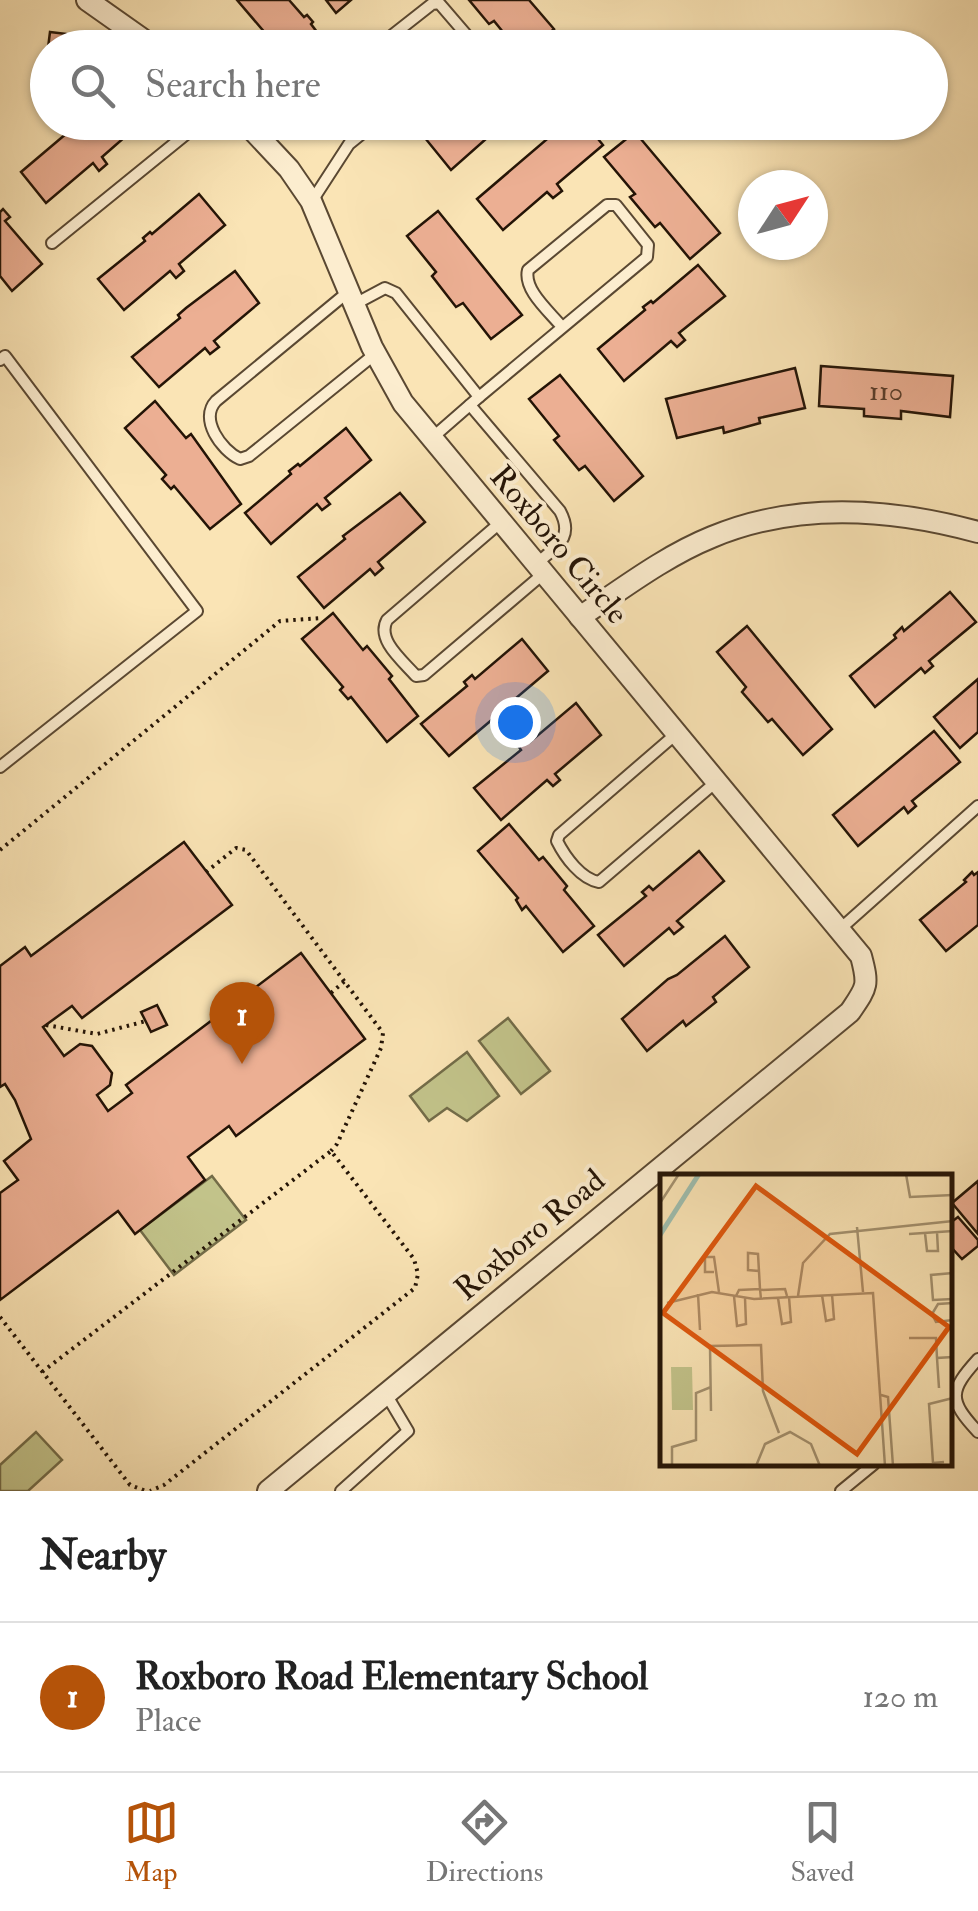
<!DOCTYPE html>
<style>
:root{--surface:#fff;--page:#f6f6f6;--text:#222;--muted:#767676;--line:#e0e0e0;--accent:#b45309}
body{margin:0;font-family:"IM FELL Double Pica",serif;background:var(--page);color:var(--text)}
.compass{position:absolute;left:738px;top:170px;width:90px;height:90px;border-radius:50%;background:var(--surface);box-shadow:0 2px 8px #0004;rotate:54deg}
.you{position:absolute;left:515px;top:722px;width:35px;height:35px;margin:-25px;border:8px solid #fff;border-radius:50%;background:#1a73e8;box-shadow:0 0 0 15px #1a73e833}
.badge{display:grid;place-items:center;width:65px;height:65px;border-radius:50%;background:var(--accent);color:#fff;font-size:32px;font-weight:700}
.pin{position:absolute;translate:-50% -82px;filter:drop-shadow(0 2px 5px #0008)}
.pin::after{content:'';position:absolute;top:52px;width:35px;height:30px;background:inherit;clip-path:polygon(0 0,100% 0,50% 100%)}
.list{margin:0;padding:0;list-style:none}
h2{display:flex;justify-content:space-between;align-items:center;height:130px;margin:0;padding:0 40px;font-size:42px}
h2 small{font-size:32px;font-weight:400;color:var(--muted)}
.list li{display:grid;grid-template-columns:65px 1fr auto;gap:30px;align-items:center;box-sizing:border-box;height:150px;padding:0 40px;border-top:2px solid var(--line)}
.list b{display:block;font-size:38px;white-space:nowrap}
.list p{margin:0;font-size:32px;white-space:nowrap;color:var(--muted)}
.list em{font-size:32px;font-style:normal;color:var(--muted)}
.icon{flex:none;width:55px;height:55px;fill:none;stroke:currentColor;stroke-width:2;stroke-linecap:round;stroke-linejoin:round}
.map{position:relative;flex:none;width:978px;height:1491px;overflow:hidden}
.search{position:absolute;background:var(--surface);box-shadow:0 2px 8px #0004;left:30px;right:30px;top:30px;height:110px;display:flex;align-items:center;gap:25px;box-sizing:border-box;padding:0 35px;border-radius:55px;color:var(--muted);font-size:38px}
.sheet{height:280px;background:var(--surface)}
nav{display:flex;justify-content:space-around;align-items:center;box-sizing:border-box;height:140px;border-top:2px solid var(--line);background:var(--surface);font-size:28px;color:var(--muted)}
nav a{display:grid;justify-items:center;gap:5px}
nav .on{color:var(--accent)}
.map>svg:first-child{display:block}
.green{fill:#c2c38a;stroke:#736c48;stroke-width:2.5}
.building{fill:#ecaf93;stroke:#241406;stroke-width:2.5}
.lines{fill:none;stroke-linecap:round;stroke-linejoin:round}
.lane-casing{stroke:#5a4832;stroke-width:14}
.street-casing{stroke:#5a4832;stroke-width:24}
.path{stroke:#241406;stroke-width:4;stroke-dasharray:2.5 5;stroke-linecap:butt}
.lane{stroke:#fcedcf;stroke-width:10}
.street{stroke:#fcedcf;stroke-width:20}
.labels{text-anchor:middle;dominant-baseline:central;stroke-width:8;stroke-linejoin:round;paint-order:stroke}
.number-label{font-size:28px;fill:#563b29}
.street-label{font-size:32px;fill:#241406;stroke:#fcedcf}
.inset-river{fill:none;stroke:#9ebeaf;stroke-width:5}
.inset-road{fill:none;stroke:#a4916f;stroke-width:2.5}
.view{fill:#de560c;fill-opacity:0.15;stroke:#de560c;stroke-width:5}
.inset-edge{fill:none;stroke:#241406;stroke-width:5}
</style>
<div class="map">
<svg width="978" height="1491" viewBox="0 0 978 1491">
<rect width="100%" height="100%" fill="#fae4b5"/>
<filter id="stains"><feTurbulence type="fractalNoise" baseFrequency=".002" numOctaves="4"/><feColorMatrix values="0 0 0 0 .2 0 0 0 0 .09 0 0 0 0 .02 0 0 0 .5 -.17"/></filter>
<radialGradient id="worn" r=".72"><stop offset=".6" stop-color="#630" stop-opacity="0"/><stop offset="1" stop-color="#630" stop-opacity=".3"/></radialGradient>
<g class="green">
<path d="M508 1018 550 1071 521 1094 479 1041Z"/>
<path d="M467 1052 499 1096 467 1121 447 1108 429 1121 410 1096Z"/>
<path d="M212 1176 246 1220 174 1275 140 1230Z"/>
<path d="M36 1432 62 1460 28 1491H0V1465Z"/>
</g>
<g class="building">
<path d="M237 0H289L304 17 307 15 313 22 311 24 329 48H268L261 39 266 34Z"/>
<path d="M326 0H351L336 13Z"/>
<path d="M469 0H529L554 29 532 48H516L494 21 489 24Z"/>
<path d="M50 32 92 37 90 48H48Z"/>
<path d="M80 122H142L102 157 107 164 99 171 93 163 46 203 21 172Z"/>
<path d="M443 122H506L510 130 502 137 496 130 451 170 425 138Z"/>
<path d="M567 122H584L603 145 557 184 562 191 553 198 547 192 503 230 477 199Z"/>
<path d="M635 132 720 233 690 259 660 223 655 227 630 197 635 194 604 157Z"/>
<path d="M199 194 225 225 179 264 184 271 176 278 170 271 124 310 98 279 145 241 143 238 150 232 152 234Z"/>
<path d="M3 209 10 217 5 221 42 264 12 291 0 276V212Z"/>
<path d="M438 211 522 315 491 339 463 303 456 307 432 276 436 272 407 236Z"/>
<path d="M698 265 725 296 679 333 685 340 677 347 671 341 624 381 598 349 645 310 643 307 651 301 653 303Z"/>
<path d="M235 271 259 303 214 341 219 347 210 354 205 348 159 387 132 357 180 318 178 315 186 308Z"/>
<path d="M821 366 953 376 950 417 901 411V419L864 416V409L819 406Z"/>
<path d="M795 368 805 408 759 418 760 423 724 433 723 427 677 438 666 399Z"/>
<path d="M560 375 643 476 614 501 585 466 579 470 554 440 559 436 529 399Z"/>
<path d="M155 401 186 438 191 434 241 504 210 529 174 486 171 489 162 479 166 475 125 428Z"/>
<path d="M346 428 371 460 325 498 330 504 322 510 317 504 271 544 245 513 291 474 289 471 298 464 300 466Z"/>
<path d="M400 493 425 522 378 562 383 568 375 575 370 569 324 608 298 577 345 539 343 536Z"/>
<path d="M950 592 976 622 929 661 933 666 925 673 921 668 875 707 850 676 896 638 894 635 902 627 904 631Z"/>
<path d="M333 613 363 650 367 646 392 676 389 679 418 716 387 742 351 697 348 699 340 690 343 687 302 639Z"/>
<path d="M747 626 832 729 803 755 772 719 768 722 742 692 746 687 717 652Z"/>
<path d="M522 639 548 671 502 710 507 716 500 723 494 718 449 756 421 724 467 686 464 682 472 675 475 679Z"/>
<path d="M978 679V732L960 748 934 717Z"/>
<path d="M576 703 601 735 555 774 560 780 553 786 547 780 501 820 474 788 521 750 519 747 528 739 530 742Z"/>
<path d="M934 731 960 762 912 801 916 806 908 813 904 807 858 846 833 815Z"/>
<path d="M509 824 539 860 543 857 567 886 564 890 594 926 563 952 526 906 522 910 516 900 518 898 478 851Z"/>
<path d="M184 842 232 905 82 1018 72 1006 43 1027 64 1056 80 1044 92 1046 112 1073 110 1085 97 1095 108 1111 132 1093 126 1085 301 953 365 1039 236 1136 229 1126 188 1157 205 1180 135 1234 118 1211 0 1300V1193L18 1180 4 1161 31 1139 15 1100 5 1084 0 1087V966L25 947 31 956Z"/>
<path d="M699 851 724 881 677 921 683 927 674 934 669 928 624 966 598 935 646 896 642 892 649 886 653 890Z"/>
<path d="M972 872 974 875 978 872V925L946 951 920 920 966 882 964 880Z"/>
<path d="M725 936 749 967 713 997 716 1002 686 1026 683 1021 647 1051 622 1019 668 979 677 975Z"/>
<path d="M157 1005 167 1025 151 1032 141 1012Z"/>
<path d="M978 1181V1234L952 1203Z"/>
<path d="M958 1217 978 1240V1246L962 1259 950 1246V1223Z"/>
</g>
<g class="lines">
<defs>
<g id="lane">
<path d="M376 48 432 4 439 3 470 39 471 48"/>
<path d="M312 201 349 144 376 122"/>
<path d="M52 243 201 122"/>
<path d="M348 292 216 401C199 419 221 450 240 459L249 456 375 354"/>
<path d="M355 304 385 288 396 293 479 397 432 438"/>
<path d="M0 360 5 356 197 611 0 767"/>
<path d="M479 397 647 257 648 245 616 205H607L528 270C523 290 550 312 562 327"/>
<path d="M470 405 560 511C575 539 555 547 536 564"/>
<path d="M501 522 387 620C376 640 403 661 416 676L424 675 543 574"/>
<path d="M676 734 559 835 557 841C565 857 581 879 599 882L716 782"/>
<path d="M839 930 978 806"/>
<path d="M978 1359C949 1391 948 1400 978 1432"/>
<path d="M341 1491 408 1431 386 1394"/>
<path d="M841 1491 874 1464"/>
</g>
<g id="street">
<path d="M87 0 155 48"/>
<path d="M245 122 289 169 311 201 372 347 403 403 861 956C869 986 867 987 850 1012L268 1491"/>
<path d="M580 617C622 589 665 556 712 537 798 501 890 508 978 532"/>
</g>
</defs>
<use href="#lane" class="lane-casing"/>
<use href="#street" class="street-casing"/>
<g class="path">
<path d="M0 850 280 621 322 618"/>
<path d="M206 872 236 848 246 850 383 1033 381 1048 337 1144 331 1151"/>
<path d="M331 993 346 980"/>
<path d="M46 1025 97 1034 146 1021"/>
<path d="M0 1317 130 1485 146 1491"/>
<path d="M42 1372 331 1151 414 1259 418 1274 415 1288 164 1485 150 1491"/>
</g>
<use href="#lane" class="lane"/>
<use href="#street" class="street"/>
</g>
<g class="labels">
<g class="number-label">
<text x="886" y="391">110</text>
</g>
<g class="street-label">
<text transform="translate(559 545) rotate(50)">Roxboro Circle</text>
<text transform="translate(530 1235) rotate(-40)">Roxboro Road</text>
</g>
</g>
<g transform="translate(660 1174)">
<rect width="292" height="292" fill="#fae4b5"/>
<path d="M11 193H32L33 236H12Z" fill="#c2c38a"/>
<path class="inset-river" d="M0 61 39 0"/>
<path class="inset-road" d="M246 0 250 23 293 21M0 29 19 0M197 53 203 118M265 59 267 77H278L277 58M249 60 293 57M99 97 88 96V79L98 80 100 115M54 98H45V83H54L59 118M293 99 271 101 273 126 293 125M100 116 125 115 127 122M38 120 40 156M162 121 166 147 174 145 172 120M74 122 77 152 86 150 85 124M76 122 79 116 100 115 101 125M138 122 143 89 170 60 293 47M118 124 122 150 131 148 129 123M7 129 52 118 94 125 213 119 225 292M293 129 278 130 272 140 276 148 293 146M249 164H276L277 184M279 214 277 184 293 183M221 221 228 223 233 292M51 237 50 172 101 171 103 217 119 259M284 288 273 289 269 230 293 224M233 291 274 290M12 292V273L36 266V219L51 213M96 292 105 270 130 258 151 270 160 292"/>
<path class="view" d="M96 12 289 153 197 280 3 139Z"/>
<rect width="292" height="292" class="inset-edge"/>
</g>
<rect width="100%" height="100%" filter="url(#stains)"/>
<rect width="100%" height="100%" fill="url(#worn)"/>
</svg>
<svg class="compass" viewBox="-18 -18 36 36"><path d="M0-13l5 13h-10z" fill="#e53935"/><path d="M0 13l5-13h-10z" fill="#767676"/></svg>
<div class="you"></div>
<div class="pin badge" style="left:242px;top:1064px">1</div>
<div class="search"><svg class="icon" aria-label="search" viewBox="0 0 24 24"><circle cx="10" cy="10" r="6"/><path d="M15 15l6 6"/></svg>Search here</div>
</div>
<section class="sheet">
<h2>Nearby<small></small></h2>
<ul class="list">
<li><span class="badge">1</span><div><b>Roxboro Road Elementary School</b><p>Place</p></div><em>120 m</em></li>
</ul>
</section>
<nav>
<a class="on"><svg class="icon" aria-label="map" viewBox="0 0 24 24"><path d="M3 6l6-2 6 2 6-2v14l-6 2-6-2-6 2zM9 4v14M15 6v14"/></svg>Map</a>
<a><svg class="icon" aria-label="directions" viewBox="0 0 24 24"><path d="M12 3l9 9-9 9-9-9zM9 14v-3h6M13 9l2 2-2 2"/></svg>Directions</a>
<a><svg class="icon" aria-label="saved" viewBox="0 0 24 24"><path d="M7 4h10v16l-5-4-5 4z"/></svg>Saved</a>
</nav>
